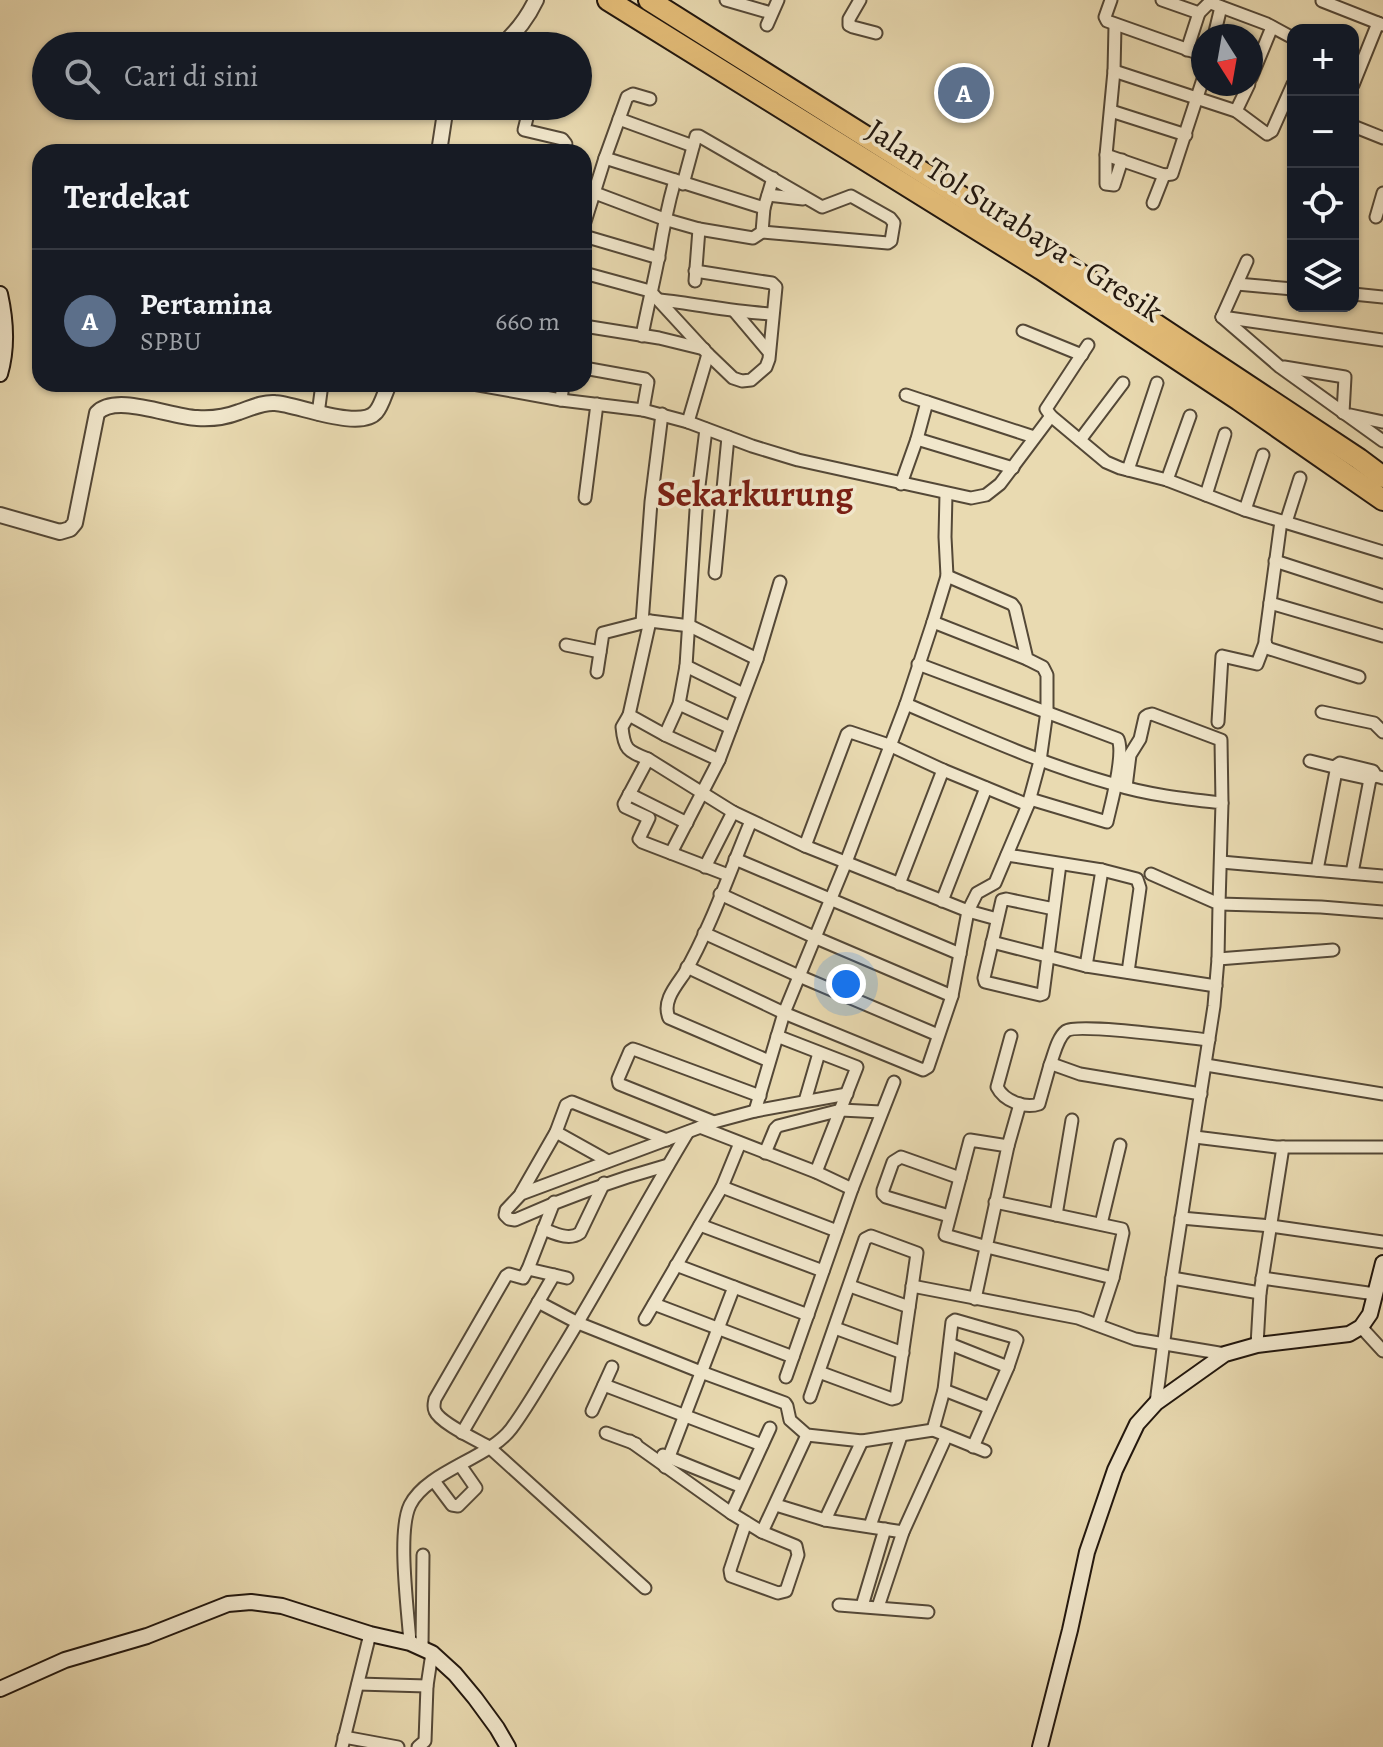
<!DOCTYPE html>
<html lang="id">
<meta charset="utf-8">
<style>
:root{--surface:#171b24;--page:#242831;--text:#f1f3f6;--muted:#9ea1a6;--line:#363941;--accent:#7c3aed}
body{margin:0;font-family:Alegreya,serif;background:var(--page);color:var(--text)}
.controls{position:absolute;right:24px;top:24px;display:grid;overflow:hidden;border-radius:16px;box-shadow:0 2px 6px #0004}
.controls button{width:72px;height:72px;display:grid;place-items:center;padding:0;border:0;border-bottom:2px solid var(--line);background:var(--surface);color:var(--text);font:40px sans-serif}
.compass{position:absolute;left:1191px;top:24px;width:72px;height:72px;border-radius:50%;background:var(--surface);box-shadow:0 2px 6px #0004;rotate:169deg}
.you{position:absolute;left:846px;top:984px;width:28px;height:28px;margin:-20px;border:6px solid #fff;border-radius:50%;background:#1a73e8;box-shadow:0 0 0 12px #1a73e833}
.badge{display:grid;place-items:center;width:52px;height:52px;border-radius:50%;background:var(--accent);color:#fff;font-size:26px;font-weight:700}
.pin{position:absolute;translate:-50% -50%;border:4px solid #fff;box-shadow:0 2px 8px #0006}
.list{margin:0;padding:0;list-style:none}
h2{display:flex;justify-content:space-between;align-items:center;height:104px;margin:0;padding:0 32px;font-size:34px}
h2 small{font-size:26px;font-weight:400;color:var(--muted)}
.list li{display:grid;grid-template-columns:52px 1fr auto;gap:24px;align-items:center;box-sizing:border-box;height:144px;padding:0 32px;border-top:2px solid var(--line)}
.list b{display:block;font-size:30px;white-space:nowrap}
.list p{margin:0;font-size:26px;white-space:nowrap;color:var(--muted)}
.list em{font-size:26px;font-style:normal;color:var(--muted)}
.icon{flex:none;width:44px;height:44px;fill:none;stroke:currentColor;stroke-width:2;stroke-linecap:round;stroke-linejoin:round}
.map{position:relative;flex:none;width:1383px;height:1747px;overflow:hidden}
.search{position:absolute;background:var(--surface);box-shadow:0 2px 6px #0004;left:32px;top:32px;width:560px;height:88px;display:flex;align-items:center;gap:20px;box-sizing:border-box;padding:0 28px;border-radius:44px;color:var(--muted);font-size:30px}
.panel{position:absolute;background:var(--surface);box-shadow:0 2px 6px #0004;left:32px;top:144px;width:560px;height:248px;border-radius:24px}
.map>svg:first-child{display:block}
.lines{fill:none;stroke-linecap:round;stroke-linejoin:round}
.minor-casing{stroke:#544837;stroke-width:15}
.tertiary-casing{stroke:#544837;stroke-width:18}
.secondary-casing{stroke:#22170e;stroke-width:18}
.motorway-casing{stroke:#22170e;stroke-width:24}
.minor{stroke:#f1e7cc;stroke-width:11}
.tertiary{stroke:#f1e7cc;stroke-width:14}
.secondary{stroke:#f1e7cc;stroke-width:14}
.motorway{stroke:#e4bd78;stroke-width:20}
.labels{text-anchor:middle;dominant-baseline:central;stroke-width:7;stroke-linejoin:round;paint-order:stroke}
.street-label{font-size:32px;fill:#22170e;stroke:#f1e7cc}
.quarter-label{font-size:36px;font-weight:bold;fill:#7a1f14;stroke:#f1e7cc}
</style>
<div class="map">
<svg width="1383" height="1747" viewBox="0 0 1383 1747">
<rect width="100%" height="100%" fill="#e9dab1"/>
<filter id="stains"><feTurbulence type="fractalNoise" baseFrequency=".0025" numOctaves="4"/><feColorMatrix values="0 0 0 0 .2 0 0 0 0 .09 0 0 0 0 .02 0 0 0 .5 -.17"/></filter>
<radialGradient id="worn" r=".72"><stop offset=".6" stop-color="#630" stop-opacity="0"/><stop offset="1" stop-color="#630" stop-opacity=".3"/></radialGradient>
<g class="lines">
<defs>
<g id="minor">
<path d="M726 0 771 13"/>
<path d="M860 0 849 19V25L853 27 876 33"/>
<path d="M1111 0 1105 17 1107 21 1203 55"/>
<path d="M1162 0 1199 13 1212 0"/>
<path d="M1322 1 1378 23"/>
<path d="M1211 3 1267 24 1293 38"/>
<path d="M767 25 778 0"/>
<path d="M1115 26 1114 71 1106 155V184L1114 185 1122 160"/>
<path d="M1214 36 1221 7"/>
<path d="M1187 50 1199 13"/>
<path d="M1114 71 1236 111 1267 134 1272 131 1293 84"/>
<path d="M1251 78 1272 27"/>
<path d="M1353 85 1378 23 1383 25"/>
<path d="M530 106 524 130 562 139 566 144 564 152"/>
<path d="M1111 111 1186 135"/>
<path d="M1236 111 1249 84"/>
<path d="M619 119 693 146"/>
<path d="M1353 126 1383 138"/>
<path d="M1106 155 1164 175 1172 174 1203 79"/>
<path d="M605 158 764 208"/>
<path d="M683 184 696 136H699L822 207 851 196 890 218 894 223 891 241 888 243 762 232"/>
<path d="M595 193 664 219 699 229 753 238 762 232 764 208 773 178"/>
<path d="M768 195 803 199"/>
<path d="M1153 203 1164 175"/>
<path d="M1376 217 1383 193"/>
<path d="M584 225 605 158 627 97 633 94 650 99"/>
<path d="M584 236 659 258"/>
<path d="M584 273 650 291 708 354 733 378 742 381 751 380 766 367 769 359 776 287 772 283 695 271"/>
<path d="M695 281 699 229"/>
<path d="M1237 284 1293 289"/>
<path d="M1353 294 1383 297"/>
<path d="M660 300C697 304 734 312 772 314"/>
<path d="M735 312 768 351"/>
<path d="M1222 317 1280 367 1383 441"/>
<path d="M1222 317 1383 340"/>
<path d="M1222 317 1247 261"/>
<path d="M584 326 659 338 704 349"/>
<path d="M1023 331 1082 355"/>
<path d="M642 336C647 309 654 282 659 255 663 229 668 205 675 180"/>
<path d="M1088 345 1046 409 1051 416 1106 462 1120 468 1167 480 1245 510 1383 552"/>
<path d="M1284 367 1345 377 1343 413"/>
<path d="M584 368 645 379 648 382 643 410"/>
<path d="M473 384 561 400 643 410 688 422 752 446 798 460 971 498 986 495 1000 484 1051 416"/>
<path d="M906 395 927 402"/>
<path d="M561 400 563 384"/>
<path d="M318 414 322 384H334"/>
<path d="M1350 415 1383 422"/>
<path d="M688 422 708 354"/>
<path d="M917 439 1013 468"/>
<path d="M1080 440 1123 383"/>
<path d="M1128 470 1157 383"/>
<path d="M1167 480 1190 416"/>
<path d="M901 484 917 439 927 402 1034 437"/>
<path d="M1206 495 1225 434"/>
<path d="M585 498 597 404"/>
<path d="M1245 510 1263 455"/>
<path d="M1281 521 1265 640 1266 646 1270 649 1359 677"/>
<path d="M1286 522 1300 478"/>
<path d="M1275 561 1383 596"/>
<path d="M715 573 728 437"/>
<path d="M1270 603 1383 636"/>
<path d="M650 621 629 715 665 735 719 760"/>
<path d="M933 622 1027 659"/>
<path d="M642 623 651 502 662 414"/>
<path d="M566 645 600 652"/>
<path d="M918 664 1118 739C1125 755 1111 804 1107 822L1030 799"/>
<path d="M686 666 743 694"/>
<path d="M597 672 603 633 650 621 690 626 757 659"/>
<path d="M679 704 731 728"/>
<path d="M906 704C974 733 1041 764 1113 784 1148 795 1186 799 1222 803L1219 904 1321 907 1383 912"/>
<path d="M1322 712 1374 723 1383 732"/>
<path d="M629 715 622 727C624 750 628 751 648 759L624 804 625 807 649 818 639 839 642 842 728 875"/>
<path d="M1218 722 1222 656 1257 664 1265 643"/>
<path d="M665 735 679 704 686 666 696 510 706 429"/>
<path d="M648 759 733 812 805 846 968 911 997 919"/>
<path d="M1310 761 1334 767 1338 772 1370 779 1375 776"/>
<path d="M1334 767 1340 763 1373 771 1376 776 1383 778"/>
<path d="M1126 787 1130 755 1140 739 1145 717 1148 715 1152 714 1221 740 1222 803"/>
<path d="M629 794 687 823"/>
<path d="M751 821C730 871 711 927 684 974 675 987 662 1002 669 1018L769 1061"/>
<path d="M805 846 847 734 850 732 889 745 943 770 1028 805"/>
<path d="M671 853 719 760 757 659 780 582"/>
<path d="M1007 855 1102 870 1137 879 1140 888 1128 972"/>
<path d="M735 859 960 954"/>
<path d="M1221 862 1383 876"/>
<path d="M705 867 733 812"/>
<path d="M1317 870 1336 771"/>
<path d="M1352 873 1370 779"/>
<path d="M1151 874 1219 904 1218 959 1214 1006 1172 1278 1156 1403"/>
<path d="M899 884 943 770"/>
<path d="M720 894 814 937 952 996"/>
<path d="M942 901 986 788"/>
<path d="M1054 909 1006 899 1002 900 984 978 985 982 1040 995 1043 994 1060 864"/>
<path d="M704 933 799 976 938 1035"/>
<path d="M992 942 1086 966 1216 986"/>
<path d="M1218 959 1333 950"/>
<path d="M1086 966 1102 870"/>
<path d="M687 967 784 1013 923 1070 928 1067 952 996 968 911 977 893 995 883 1028 805 1040 761 1047 711V675L1043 667 1027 659 1015 608 1012 604 947 576"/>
<path d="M777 1036 857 1067 816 1172"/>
<path d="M1011 1036 997 1087C1004 1101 1025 1109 1039 1104L1050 1065 1052 1064 1080 1074 1201 1094"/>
<path d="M1050 1065C1054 1055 1057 1038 1066 1031 1078 1023 1188 1038 1209 1040"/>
<path d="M1206 1065 1383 1094"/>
<path d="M805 1101 819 1053"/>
<path d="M755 1111 784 1013 846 862 906 704 933 622 947 576 945 537 946 494"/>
<path d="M714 1122 619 1084 618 1079 630 1051 633 1049 636 1050 760 1096"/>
<path d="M700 1127 816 1172 852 1189"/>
<path d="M556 1132 608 1161"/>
<path d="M1195 1137 1276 1147H1383"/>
<path d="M1008 1146 1020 1104"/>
<path d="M765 1153 775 1129 778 1126 841 1110 881 1112"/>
<path d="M668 1165C614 1180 566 1197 515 1220L509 1219 505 1215 506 1210 521 1194 714 1122 755 1111 847 1094"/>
<path d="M722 1187 837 1231"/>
<path d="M521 1193 556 1132 566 1105 572 1102 667 1140"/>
<path d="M995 1202 1122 1229 1123 1233 1113 1278 1098 1324"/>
<path d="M1056 1215 1072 1120"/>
<path d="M949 1216 886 1197 883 1194V1190L893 1162 901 1157 960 1178"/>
<path d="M1181 1218 1271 1226 1383 1242"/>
<path d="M1101 1224 1120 1145"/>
<path d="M700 1225 823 1271"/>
<path d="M543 1229C554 1233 569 1241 580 1233L604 1183"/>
<path d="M676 1265 808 1315"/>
<path d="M528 1269 554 1202"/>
<path d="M567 1278 528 1269 523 1278 509 1274 506 1276 435 1399C434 1404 433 1407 435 1411 440 1423 477 1440 489 1447L645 1588"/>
<path d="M1172 1278 1260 1293"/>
<path d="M1262 1278 1375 1294"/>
<path d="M850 1286 909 1307"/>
<path d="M912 1286 1078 1318 1135 1339 1225 1354"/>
<path d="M975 1299 1008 1146 970 1140 945 1235 987 1247 1113 1278"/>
<path d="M538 1302 578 1323 701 1372 785 1403 787 1406 790 1420 807 1435 862 1441 933 1430 985 1451"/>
<path d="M654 1304 793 1357"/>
<path d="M645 1319 722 1187 740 1143"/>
<path d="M1361 1327 1383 1351"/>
<path d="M835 1328 903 1353"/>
<path d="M950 1344 1008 1367"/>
<path d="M1257 1345 1260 1293 1283 1147"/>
<path d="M786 1377 852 1189 894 1082"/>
<path d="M604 1385 762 1445"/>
<path d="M944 1390 990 1408"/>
<path d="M810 1397 865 1239 871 1236 917 1253 896 1398 892 1399 819 1372"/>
<path d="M592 1411 612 1367"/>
<path d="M933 1430 944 1390 952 1322 955 1320 1014 1337 1017 1340 1008 1367 973 1447"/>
<path d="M462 1433 554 1275"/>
<path d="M606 1433 636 1444"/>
<path d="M630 1441 731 1513 762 1532 796 1546 798 1555 786 1591 778 1593 731 1576 730 1570 746 1522"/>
<path d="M663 1455 742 1487"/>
<path d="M665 1467 734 1287"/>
<path d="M434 1481 452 1505 458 1506 476 1488 460 1465"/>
<path d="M776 1505 825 1520 903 1532"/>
<path d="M731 1513 770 1428"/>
<path d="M825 1520 862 1441"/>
<path d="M870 1526 901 1436"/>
<path d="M762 1532 807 1435"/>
<path d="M839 1605 928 1612"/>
<path d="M862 1606 885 1529"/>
<path d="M878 1607 903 1532 946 1437"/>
<path d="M410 1643C408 1610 397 1532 410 1505 427 1471 488 1459 511 1429 529 1405 544 1377 560 1352 604 1280 644 1205 688 1132"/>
<path d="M422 1647 423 1555"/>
<path d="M358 1684 427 1686"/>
<path d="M344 1737 398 1747"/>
<path d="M342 1747 370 1634"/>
<path d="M418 1747 425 1741 427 1686 432 1653"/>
</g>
<g id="tertiary">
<path d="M501 46C517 32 527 19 536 0"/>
<path d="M439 152 446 106"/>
<path d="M0 515 60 532 70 529 75 523 97 413C116 393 170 417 197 418 211 419 226 417 239 412 251 408 263 402 275 403 296 404 360 431 376 412 382 405 385 392 389 384"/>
</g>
<g id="secondary">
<path d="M0 294C6 321 8 347 0 374"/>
<path d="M0 1689 65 1660 147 1636 228 1604 251 1602 282 1606 370 1634 410 1643 432 1653 455 1674 475 1698 497 1728 508 1747"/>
<path d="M1040 1747 1070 1630 1087 1552 1115 1470 1137 1424 1156 1403 1225 1354 1257 1345 1349 1334 1361 1327 1370 1314 1383 1263"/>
</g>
<g id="motorway">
<path d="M608 0 1041 269 1239 400 1383 500"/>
<path d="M649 0 995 218 1359 459 1383 477"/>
</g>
</defs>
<use href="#minor" class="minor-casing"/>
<use href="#tertiary" class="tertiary-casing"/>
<use href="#secondary" class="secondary-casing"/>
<use href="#motorway" class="motorway-casing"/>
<use href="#minor" class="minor"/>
<use href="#tertiary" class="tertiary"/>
<use href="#secondary" class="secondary"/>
<use href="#motorway" class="motorway"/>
</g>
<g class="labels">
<g class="street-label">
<text transform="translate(1015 220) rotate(33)">Jalan Tol Surabaya - Gresik</text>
</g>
<g class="quarter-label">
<text x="755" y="493">Sekarkurung</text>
</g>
</g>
<rect width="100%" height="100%" filter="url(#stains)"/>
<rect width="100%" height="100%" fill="url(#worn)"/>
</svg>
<div class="controls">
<button>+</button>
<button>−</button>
<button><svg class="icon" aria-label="locate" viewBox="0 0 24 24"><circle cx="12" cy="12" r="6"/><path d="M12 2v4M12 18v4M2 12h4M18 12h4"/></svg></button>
<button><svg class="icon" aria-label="layers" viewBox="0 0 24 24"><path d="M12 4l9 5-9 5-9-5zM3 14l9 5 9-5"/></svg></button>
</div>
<svg class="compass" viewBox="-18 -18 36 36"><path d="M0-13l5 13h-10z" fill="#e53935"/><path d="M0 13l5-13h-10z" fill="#9ea1a6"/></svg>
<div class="you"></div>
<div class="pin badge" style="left:964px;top:93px;background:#5c6f8a">A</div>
<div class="search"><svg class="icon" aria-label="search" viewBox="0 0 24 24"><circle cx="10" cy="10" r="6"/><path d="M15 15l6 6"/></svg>Cari di sini</div>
<section class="panel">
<h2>Terdekat<small></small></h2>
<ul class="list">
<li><span class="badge" style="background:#5c6f8a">A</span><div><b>Pertamina</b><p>SPBU</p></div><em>660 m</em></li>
</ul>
</section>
</div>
